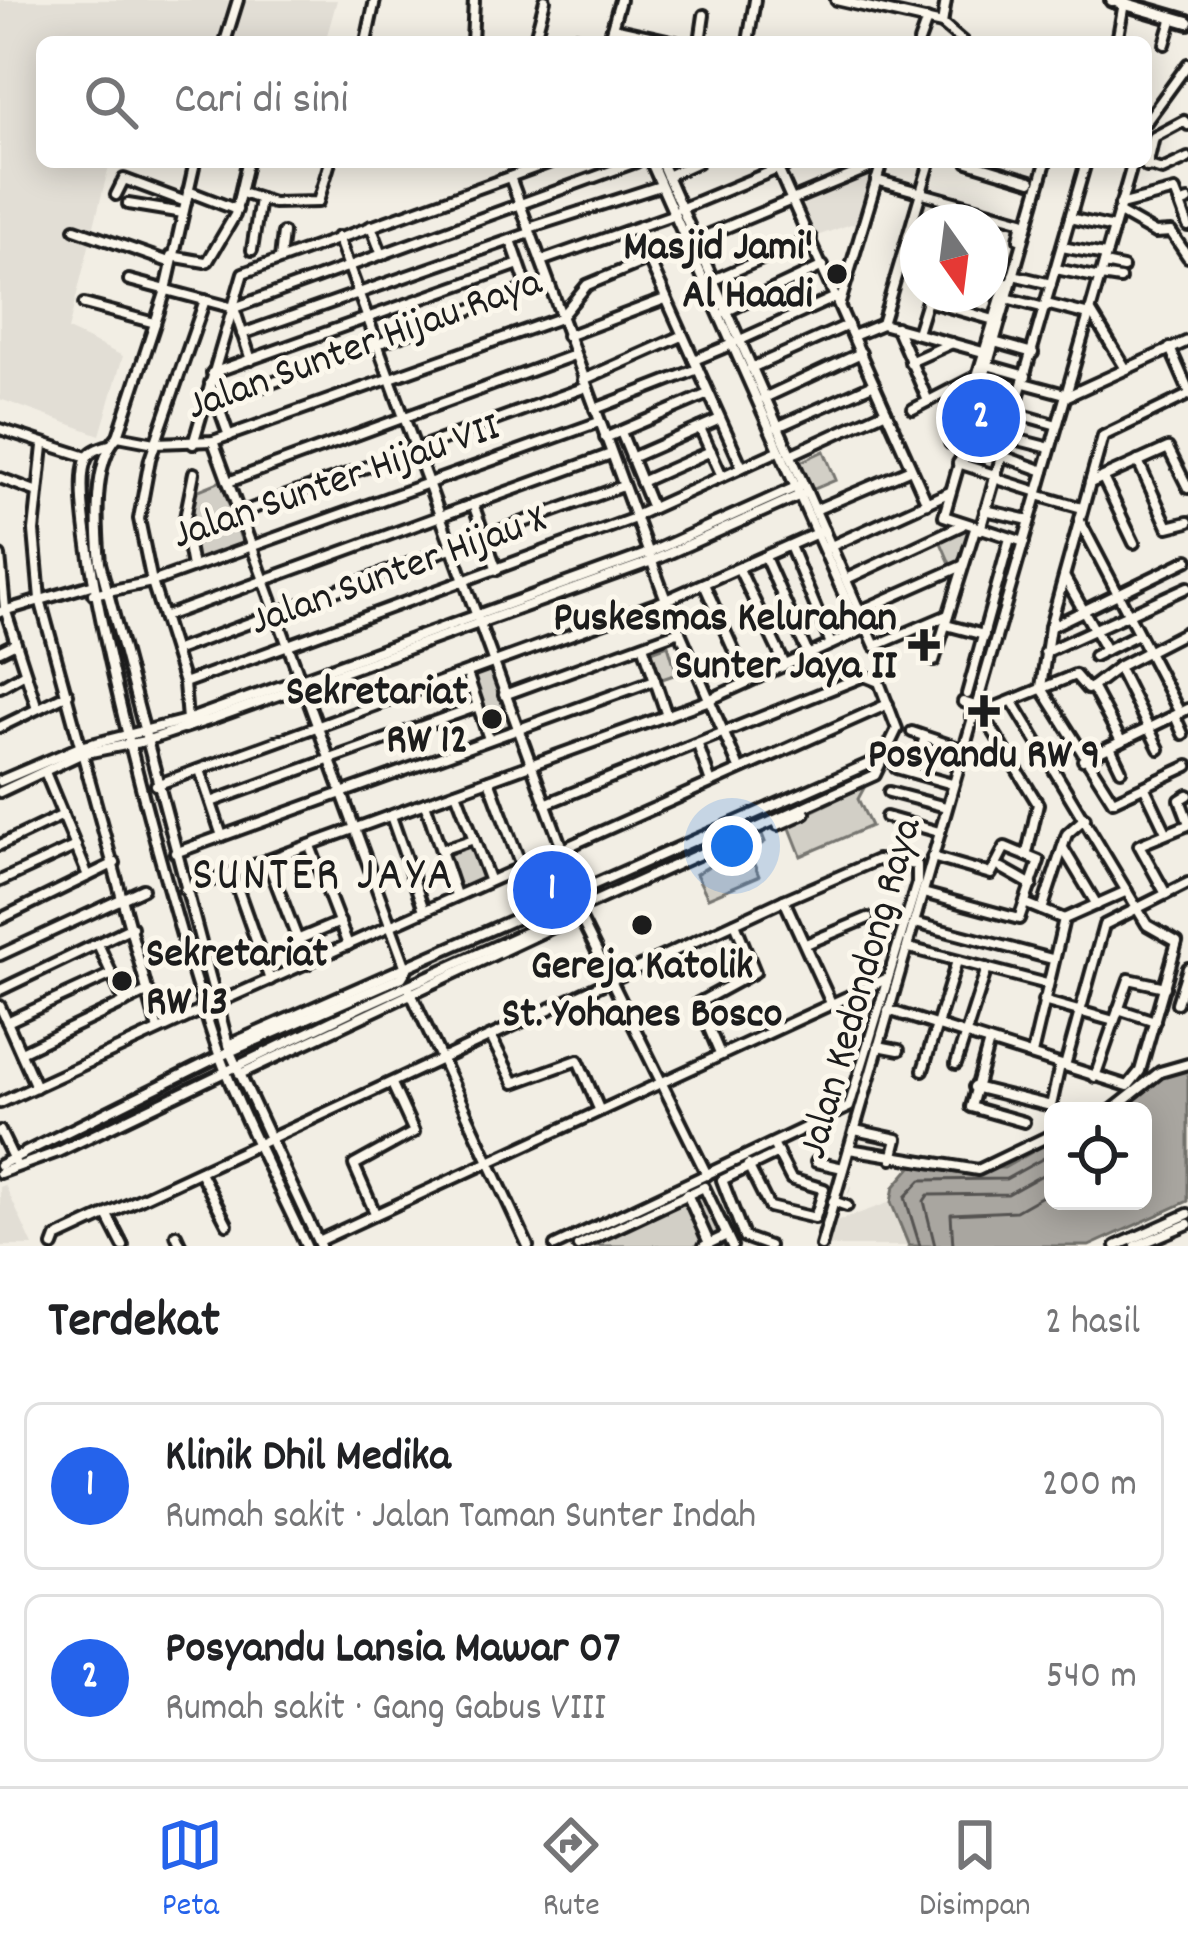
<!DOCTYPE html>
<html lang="id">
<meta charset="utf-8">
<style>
:root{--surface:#fff;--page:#f2f2f2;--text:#202124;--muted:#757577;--line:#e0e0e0;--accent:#2563eb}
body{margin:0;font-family:Dekko,sans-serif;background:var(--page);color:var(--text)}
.controls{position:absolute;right:36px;bottom:36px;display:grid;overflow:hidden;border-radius:18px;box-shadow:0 6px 30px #0003}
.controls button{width:108px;height:108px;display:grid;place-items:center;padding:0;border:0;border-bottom:3px solid var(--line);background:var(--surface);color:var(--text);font:60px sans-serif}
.compass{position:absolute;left:900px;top:204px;width:108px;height:108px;border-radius:50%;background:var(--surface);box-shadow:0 6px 30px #0003;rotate:166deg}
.you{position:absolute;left:732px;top:846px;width:42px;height:42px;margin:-30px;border:9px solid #fff;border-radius:50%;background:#1a73e8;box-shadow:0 0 0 18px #1a73e833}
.badge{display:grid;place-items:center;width:78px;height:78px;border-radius:50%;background:var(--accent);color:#fff;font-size:39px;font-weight:700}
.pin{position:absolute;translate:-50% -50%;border:6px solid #fff;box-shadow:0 3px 12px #0006}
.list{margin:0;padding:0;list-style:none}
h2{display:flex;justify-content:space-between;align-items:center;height:156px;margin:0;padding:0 48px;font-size:51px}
h2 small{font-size:39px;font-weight:400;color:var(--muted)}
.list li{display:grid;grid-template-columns:78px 1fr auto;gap:36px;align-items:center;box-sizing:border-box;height:168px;margin:0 24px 24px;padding:0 24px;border:3px solid var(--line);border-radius:18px}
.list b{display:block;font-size:45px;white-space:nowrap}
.list p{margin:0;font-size:39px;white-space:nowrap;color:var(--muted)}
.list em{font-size:39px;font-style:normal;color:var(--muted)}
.icon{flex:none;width:66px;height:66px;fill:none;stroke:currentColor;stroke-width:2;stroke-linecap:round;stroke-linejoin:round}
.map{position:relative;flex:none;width:1188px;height:1246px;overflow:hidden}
.search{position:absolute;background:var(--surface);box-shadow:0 6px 30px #0003;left:36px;right:36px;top:36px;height:132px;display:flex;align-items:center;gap:30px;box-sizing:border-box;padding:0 42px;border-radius:18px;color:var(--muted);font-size:45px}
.sheet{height:540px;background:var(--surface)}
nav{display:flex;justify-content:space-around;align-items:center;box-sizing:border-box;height:168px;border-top:3px solid var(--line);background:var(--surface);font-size:33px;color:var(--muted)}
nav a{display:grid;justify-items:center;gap:6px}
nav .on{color:var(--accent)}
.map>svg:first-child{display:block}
.built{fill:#e2ded5}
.green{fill:#d2cfc6;stroke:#777671;stroke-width:3}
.water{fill:#a9a6a0;stroke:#716f6b;stroke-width:3}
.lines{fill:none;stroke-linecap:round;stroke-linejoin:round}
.shore{stroke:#545351;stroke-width:3}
.minor-tunnel{stroke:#d2cec6;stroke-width:8;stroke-dasharray:8 4;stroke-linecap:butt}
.minor-casing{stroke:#1c1c1c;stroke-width:16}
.major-casing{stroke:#1c1c1c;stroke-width:20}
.minor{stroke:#fbf7ec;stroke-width:8}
.major{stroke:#fbf7ec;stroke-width:10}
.poi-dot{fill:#1c1c1c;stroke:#fbf7ec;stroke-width:4.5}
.labels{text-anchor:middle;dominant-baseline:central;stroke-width:10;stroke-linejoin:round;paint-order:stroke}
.poi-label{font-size:42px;font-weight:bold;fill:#1c1c1c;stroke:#fbf7ec;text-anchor:end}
.street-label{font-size:42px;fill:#1c1c1c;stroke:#fbf7ec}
.quarter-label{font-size:48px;letter-spacing:3px;fill:#1c1c1c;stroke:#fbf7ec}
</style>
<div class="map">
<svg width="1188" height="1246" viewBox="0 0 1188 1246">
<rect width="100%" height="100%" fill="#f2eee4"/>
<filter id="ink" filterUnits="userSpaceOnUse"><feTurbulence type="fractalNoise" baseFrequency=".00833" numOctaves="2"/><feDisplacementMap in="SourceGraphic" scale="24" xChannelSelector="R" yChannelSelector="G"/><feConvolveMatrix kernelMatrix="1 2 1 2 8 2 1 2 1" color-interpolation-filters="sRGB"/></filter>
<g filter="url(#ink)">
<g class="built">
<path d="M0 0H337L325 42H235L219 37 217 42H42V162H110L68 330 123 356 100 435 0 399Z"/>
<path d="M875 170 861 226 851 224 817 236 803 205Z"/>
<path d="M5 1185 33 1246H0V1187Z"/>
<path d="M891 1202 909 1246H825L832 1223Z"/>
</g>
<g class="green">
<path d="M824 451 836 480 812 490 800 462Z"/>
<path d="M221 481 243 545 192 561 194 492Z"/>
<path d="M962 527 973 530 962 565 952 568 939 538Z"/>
<path d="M668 645 677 674 659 680 649 652Z"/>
<path d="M491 669 514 725 490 733 470 677Z"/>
<path d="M865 786 858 799 871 826 801 856 788 823Z"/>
<path d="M762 834 765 842 749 852 759 876 708 898 696 874Z"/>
<path d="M473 844 486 877 456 891 444 857Z"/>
<path d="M708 1182 735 1246H567Z"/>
</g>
<path class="water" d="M1188 1068V1201L1089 1246H909L891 1202 894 1187 912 1166 1004 1168 1053 1140V1201H1143V1111H1120L1162 1076Z"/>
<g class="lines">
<g class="shore">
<path d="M920 1246 905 1197 921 1180 1006 1179 1053 1153"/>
<path d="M935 1246 924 1201 928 1195 1008 1194 1053 1169"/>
<path d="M953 1246 951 1214 1016 1211 1053 1190"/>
</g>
<path class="minor-tunnel" d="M838 1186 850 1190"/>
<defs>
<g id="minor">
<path d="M836 0 942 24 963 42"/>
<path d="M942 24 946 0"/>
<path d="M613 28 676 42"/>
<path d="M225 42 238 0"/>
<path d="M366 42 375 0"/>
<path d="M472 42 474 0"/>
<path d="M534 42 545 0"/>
<path d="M552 42 568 37 609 41"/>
<path d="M608 42 620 0"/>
<path d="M700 42 704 15"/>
<path d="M748 42 755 0"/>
<path d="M919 42 927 20"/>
<path d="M1117 42 1124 3"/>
<path d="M1165 44 1173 17"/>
<path d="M1146 122 1188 64"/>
<path d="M195 162 166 290 118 436C92 462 97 529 100 563L230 1052 320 1246"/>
<path d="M651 162 851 611 857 624 865 623"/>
<path d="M661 162 875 646 948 615"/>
<path d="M968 162 1031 181"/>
<path d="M1137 162 1162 170 1188 158"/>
<path d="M1147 167 1154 137 1184 121 1188 125"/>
<path d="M778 169 927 503"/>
<path d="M667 176 698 162"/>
<path d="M510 177 666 600 739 768"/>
<path d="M876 180 1023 221 1019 239"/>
<path d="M188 191 237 210"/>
<path d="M242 193 273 203 318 202 330 162"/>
<path d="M116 195 124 179 186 202"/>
<path d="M128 204 183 213"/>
<path d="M1180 204 1188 226"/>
<path d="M1120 205 1175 191 1180 204 1188 201"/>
<path d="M680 209 794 162"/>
<path d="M1118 212 1155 233 1171 232 1188 257"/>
<path d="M1070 218 1113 228"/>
<path d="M949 222 954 203"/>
<path d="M371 226 382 255"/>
<path d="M529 228 660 186"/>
<path d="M75 229 169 262"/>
<path d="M338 237 578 892"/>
<path d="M511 240 528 289"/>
<path d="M1062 247 1105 255"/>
<path d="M252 250 260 199"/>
<path d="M171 256 205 262"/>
<path d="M280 259 283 233"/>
<path d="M208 261 235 215 247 163"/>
<path d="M541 261 672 215"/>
<path d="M650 262 742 467"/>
<path d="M1104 264 1123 268"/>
<path d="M1056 269 1100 278"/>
<path d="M1013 275 1051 284"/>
<path d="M1101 276 1120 279"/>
<path d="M990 279 1006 283"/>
<path d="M129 280 234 308 251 360"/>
<path d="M711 281 811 238"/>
<path d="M1006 298 1045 308"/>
<path d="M927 301 994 320"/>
<path d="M840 303 882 162"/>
<path d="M84 304 155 323"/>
<path d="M1046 304 1089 315"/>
<path d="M234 308 636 162"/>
<path d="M1090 310 1126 369"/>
<path d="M725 312 823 266"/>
<path d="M882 324 930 162"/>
<path d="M896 327 928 401"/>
<path d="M917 333 929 294"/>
<path d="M242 334 530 233"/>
<path d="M567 336 665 299"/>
<path d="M853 336 882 324 983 352"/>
<path d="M738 341 836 297"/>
<path d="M994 342 1033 353"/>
<path d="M1170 348 1188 389"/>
<path d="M694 360 730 345"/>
<path d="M910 362 952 343"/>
<path d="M987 365 1026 376"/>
<path d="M751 368 848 325"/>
<path d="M212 373 519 264"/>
<path d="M583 380 682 336"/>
<path d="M210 383 229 436"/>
<path d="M1024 383 1065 394"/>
<path d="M1188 395 1103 436 1050 627 1041 687 1113 801 1188 766"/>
<path d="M1065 397 1188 341"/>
<path d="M764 398 861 353"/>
<path d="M217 403 548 281"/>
<path d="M974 408 1012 422"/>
<path d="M595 409 698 369"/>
<path d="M913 409 973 378"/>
<path d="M1015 413 1057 425"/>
<path d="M777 427 874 384"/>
<path d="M700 428 722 476"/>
<path d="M0 429 87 457"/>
<path d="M621 432 652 508"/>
<path d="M118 436 155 443 213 441 560 318 587 285 881 163"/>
<path d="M1007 437 1050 448"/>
<path d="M605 438 708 394"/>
<path d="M213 441 406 968"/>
<path d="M964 442 1044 471"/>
<path d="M950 443 958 438 1004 288"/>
<path d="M193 444 243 273 551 162"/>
<path d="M110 445C101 447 91 450 87 458 57 514 190 975 219 1054 243 1119 277 1183 306 1246"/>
<path d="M43 446 34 531 40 599 158 1030"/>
<path d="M790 455 886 411"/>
<path d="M631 458 720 419"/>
<path d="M1138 461 1168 527 1188 522"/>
<path d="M958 463 995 475"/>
<path d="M0 478 35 491"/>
<path d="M994 478 1038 492"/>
<path d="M1103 478 1134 543"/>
<path d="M228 482 574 355"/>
<path d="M641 482 711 451"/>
<path d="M1090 483 1168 448 1188 488"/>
<path d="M1037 495 1082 508"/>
<path d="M473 504 497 570"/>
<path d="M815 510 911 469"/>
<path d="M985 510 1029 520"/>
<path d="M240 513 586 387"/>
<path d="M635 516 778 451"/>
<path d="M1080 521 1180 713"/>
<path d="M980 530 1086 162"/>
<path d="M485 536 623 486"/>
<path d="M1024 542 944 516 1046 162"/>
<path d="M790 546 831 644"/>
<path d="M827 548 950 492"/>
<path d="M0 556 5 609 37 708"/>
<path d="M765 557 808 654"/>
<path d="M192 567 184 523 194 473"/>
<path d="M739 569 785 665"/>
<path d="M1065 578 1106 650"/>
<path d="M846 579 962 525"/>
<path d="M704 584 748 682"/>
<path d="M93 594 152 582 599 422"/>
<path d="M860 611 962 566"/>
<path d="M0 612 91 585"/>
<path d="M163 617 611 454"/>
<path d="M946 625 984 635"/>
<path d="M1050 627 1188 560"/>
<path d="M643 645 667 716"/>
<path d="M0 651 14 644"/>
<path d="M174 651 451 548"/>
<path d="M1045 652 1188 587"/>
<path d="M1094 656 1138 634"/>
<path d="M934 661 975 529"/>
<path d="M1118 667 1159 749"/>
<path d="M467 673 489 739"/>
<path d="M184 683 635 518"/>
<path d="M0 687 25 673"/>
<path d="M1092 687 1118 667 1188 631"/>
<path d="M1092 687 1121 741"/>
<path d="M967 694 1010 538"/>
<path d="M504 695 680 631"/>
<path d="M963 702 975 706"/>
<path d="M984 716 1038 804 1027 853"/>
<path d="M1175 716 1183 734"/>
<path d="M971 717 1075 675 1087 689 1092 687"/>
<path d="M187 720 184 683 152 582 139 519 150 459 205 300"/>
<path d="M0 727 68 694"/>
<path d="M912 732 962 749"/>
<path d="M698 745 710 780"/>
<path d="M1110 747 1121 770"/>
<path d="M1083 760 1188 709"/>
<path d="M896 768 952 784"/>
<path d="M200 770 222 836"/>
<path d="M45 772 88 876"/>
<path d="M913 772 925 737"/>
<path d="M489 780 521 866"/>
<path d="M0 781 80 747 187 720 649 553 803 484"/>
<path d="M156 785 666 600 824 530"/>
<path d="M1145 788 1166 832"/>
<path d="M0 792 81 754 145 741 212 719 652 561 807 492"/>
<path d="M456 792 489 879"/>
<path d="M889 792 946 807"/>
<path d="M1188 795 1180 800 1188 821"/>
<path d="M211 802 478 706"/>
<path d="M425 803 456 895"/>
<path d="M391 816 424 910"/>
<path d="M886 817 939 832"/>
<path d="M776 820 778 825 805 813"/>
<path d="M0 845 63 815"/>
<path d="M310 846 348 945"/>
<path d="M1063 848 1097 905"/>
<path d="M441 850 474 839"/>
<path d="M175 853 655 680"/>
<path d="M267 860 307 964"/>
<path d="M1002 868 1032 885"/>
<path d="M232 873 270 980"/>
<path d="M0 881 76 846"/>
<path d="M185 890 704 702 867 628"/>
<path d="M923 893 1019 919 1039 861 1005 847 991 874 932 857"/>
<path d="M1166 894 1139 845 1188 825"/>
<path d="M784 900 831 1003"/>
<path d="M1027 904 1064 919"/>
<path d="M1042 910 1067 834 1085 818"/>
<path d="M578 913 707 1175"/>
<path d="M0 919 115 863"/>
<path d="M915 923 1052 959"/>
<path d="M297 940 340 922"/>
<path d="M98 944 125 1003"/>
<path d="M806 944 868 918"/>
<path d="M909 948 1047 984"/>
<path d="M0 955 143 889"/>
<path d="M0 990 132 927"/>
<path d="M410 991 528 1246"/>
<path d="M1043 1001 1114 1021"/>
<path d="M217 1003 888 704"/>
<path d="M1177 1003 1188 968"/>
<path d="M0 1006 36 1087"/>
<path d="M1118 1009 1155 1021"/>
<path d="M888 1010 1128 1086 1140 1071 1177 942 1147 925 1013 702"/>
<path d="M7 1022 112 974"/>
<path d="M491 1037 514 1083 578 1060 599 1109"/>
<path d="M989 1042 971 1107 1024 1122"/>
<path d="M228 1045 884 757"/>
<path d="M878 1046 899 1050"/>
<path d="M21 1052 149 991"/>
<path d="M720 1054 698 1003 755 972 735 923"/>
<path d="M1032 1054 1064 919 1127 891"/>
<path d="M956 1064 987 968"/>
<path d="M1065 1066 1104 925 1188 883"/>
<path d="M923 1070 957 961"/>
<path d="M240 1074 579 915"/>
<path d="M1095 1077 1129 979 1165 987"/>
<path d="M974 1087 1051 1106 1060 1065"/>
<path d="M0 1103 205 1009"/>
<path d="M1111 1111 1160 1072 1188 1064"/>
<path d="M855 1130 897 1139 892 1159"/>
<path d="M0 1131 15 1162"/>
<path d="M849 1149 978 1170 1053 1134"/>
<path d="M816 1162 843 1168"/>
<path d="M0 1165 220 1056 402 977 407 969"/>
<path d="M748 1165 769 1207 815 1218 824 1189 791 1179 773 1144"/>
<path d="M200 1172 227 1224"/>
<path d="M0 1173 58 1152 367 1004 875 775 897 729 879 682 864 676 545 804"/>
<path d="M687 1194 709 1243"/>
<path d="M833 1201 847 1206"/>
<path d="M375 1213 354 1165 414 1132 392 1084"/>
<path d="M107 1215 123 1246"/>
<path d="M176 1235 181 1246"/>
<path d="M318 1241 886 979"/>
<path d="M53 1246 56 1238 784 900 877 860 917 865V883L849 1107 555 1246"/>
<path d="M578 1246 704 1187 732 1246"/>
<path d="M704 1246 727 1235"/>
<path d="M769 1246 744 1237 722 1180 778 1153"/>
<path d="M821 1246 1133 162"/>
<path d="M1116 1246 1188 1214"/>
<path d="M1136 1246 1188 1224"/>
</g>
<path id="major" d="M1112 0 1188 22"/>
</defs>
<use href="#minor" class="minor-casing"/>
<use href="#major" class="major-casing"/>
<use href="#minor" class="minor"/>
<use href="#major" class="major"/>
</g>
</g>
<g class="poi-dot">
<circle cx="837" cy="274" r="12"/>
<path d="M918 627h12v12h12v12h-12v12h-12v-12h-12v-12h12z"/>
<path d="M978 693h12v12h12v12h-12v12h-12v-12h-12v-12h12z"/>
<circle cx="492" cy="719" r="12"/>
<circle cx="642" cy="925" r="12"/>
<circle cx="122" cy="981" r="12"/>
</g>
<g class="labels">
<g class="poi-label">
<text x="813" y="250">Masjid Jami'<tspan x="813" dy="48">Al Haadi</tspan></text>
<text x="897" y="621">Puskesmas Kelurahan<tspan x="897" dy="48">Sunter Jaya II</tspan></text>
<text x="468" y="695">Sekretariat<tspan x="468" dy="48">RW 12</tspan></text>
<text x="984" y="758" text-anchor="middle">Posyandu RW 9</text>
<text x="146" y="957" text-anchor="start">Sekretariat<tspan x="146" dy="48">RW 13</tspan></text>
<text x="642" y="969" text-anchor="middle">Gereja Katolik<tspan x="642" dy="48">St. Yohanes Bosco</tspan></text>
</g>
<g class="street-label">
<text transform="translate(365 347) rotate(-20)">Jalan Sunter Hijau Raya</text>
<text transform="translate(337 484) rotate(-19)">Jalan Sunter Hijau VII</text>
<text transform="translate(399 573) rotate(-20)">Jalan Sunter Hijau X</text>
<text transform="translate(863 989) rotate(-74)">Jalan Kedondong Raya</text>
</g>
<g class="quarter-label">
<text x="324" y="878">SUNTER JAYA</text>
</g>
</g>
</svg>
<div class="controls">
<button><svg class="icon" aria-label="locate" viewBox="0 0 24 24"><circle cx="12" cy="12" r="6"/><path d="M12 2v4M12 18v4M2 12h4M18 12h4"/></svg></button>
</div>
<svg class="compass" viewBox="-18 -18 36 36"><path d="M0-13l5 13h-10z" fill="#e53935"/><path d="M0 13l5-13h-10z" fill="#757577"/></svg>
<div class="you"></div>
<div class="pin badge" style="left:552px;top:890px">1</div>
<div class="pin badge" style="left:981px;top:418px">2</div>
<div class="search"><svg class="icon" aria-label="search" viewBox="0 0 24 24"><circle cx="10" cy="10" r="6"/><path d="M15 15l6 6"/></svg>Cari di sini</div>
</div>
<section class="sheet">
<h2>Terdekat<small>2 hasil</small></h2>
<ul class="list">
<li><span class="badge">1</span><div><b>Klinik Dhil Medika</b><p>Rumah sakit · Jalan Taman Sunter Indah</p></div><em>200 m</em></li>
<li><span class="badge">2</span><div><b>Posyandu Lansia Mawar 07</b><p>Rumah sakit · Gang Gabus VIII</p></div><em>540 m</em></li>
</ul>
</section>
<nav>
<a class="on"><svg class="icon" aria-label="map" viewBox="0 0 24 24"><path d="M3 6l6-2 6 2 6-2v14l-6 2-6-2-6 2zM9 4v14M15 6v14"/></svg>Peta</a>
<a><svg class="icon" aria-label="directions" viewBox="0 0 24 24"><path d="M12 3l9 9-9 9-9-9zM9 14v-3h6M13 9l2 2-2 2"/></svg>Rute</a>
<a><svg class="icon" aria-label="saved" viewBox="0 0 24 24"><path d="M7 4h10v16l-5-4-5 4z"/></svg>Disimpan</a>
</nav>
